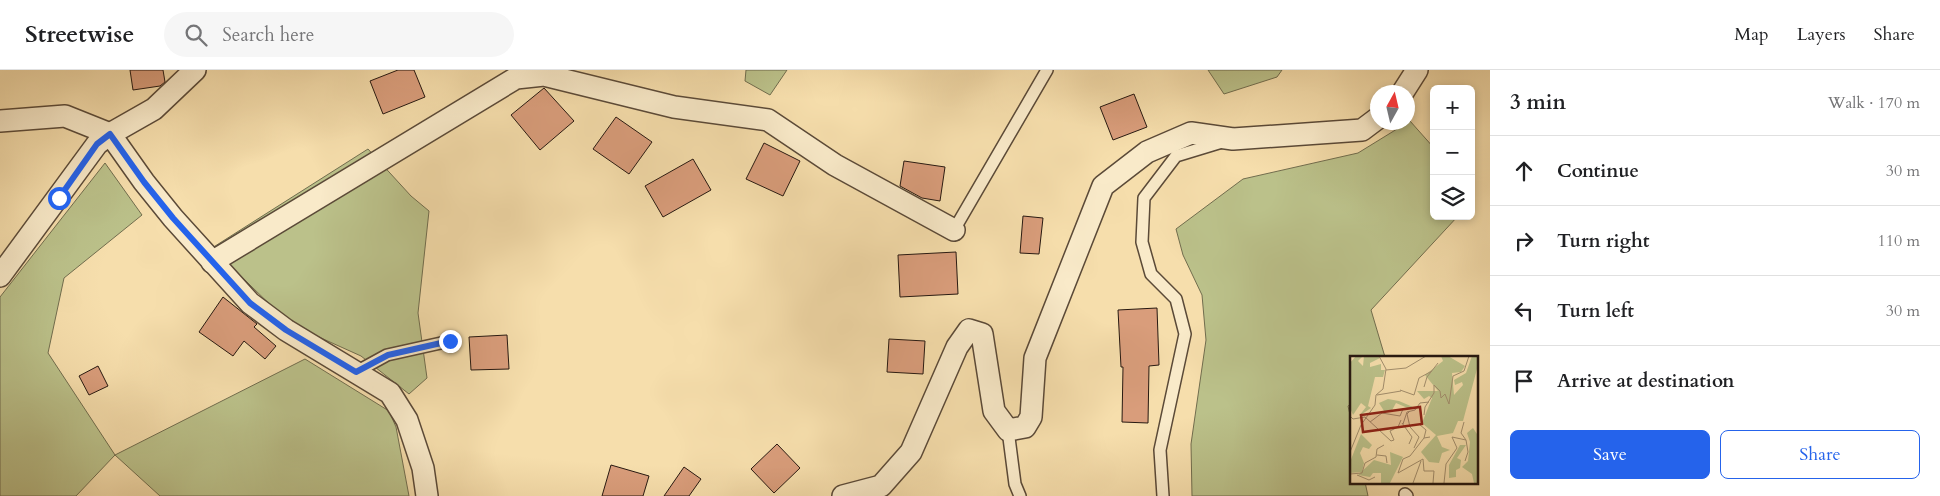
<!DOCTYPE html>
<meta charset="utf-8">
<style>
:root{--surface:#fff;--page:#f6f6f6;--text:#202124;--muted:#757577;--line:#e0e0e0;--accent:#2563eb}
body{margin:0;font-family:Cardo,serif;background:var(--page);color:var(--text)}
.controls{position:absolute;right:15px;top:15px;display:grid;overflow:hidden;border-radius:8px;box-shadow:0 2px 8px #0003}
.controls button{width:45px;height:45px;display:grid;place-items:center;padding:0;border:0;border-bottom:1px solid var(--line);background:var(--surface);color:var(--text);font:25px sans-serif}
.compass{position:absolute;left:1370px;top:15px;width:45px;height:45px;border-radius:50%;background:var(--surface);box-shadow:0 2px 8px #0003;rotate:8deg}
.stop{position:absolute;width:15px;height:15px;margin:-11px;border:4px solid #2563eb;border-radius:50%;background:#fff}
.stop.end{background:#2563eb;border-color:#fff;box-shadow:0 1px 5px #0008}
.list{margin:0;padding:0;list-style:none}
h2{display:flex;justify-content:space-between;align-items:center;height:65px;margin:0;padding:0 20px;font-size:21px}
h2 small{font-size:16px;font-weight:400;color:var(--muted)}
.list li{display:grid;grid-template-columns:32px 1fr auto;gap:15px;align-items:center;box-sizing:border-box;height:70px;padding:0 20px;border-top:1px solid var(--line)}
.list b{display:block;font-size:19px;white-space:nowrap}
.list em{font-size:16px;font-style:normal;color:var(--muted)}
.actions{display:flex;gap:10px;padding:15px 20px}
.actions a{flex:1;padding:11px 0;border:1px solid var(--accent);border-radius:8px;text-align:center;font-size:18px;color:var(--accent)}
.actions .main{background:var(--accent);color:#fff}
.icon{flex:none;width:28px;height:28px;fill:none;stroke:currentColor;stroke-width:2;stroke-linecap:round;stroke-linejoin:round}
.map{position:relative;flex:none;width:1490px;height:426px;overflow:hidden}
header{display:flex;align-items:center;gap:30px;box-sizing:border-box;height:70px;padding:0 25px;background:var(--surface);border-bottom:1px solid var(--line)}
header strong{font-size:24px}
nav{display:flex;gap:28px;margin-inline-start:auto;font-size:18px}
.search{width:350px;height:45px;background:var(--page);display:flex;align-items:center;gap:12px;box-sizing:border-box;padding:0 18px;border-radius:28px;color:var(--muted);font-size:19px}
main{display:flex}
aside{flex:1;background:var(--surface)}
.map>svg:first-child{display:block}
.green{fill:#bbc18a;stroke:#716d4e}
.building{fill:#d99d7b;stroke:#271911}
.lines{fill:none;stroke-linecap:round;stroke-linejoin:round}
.service-casing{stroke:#5b4a38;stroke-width:14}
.minor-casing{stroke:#5b4a38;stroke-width:24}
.service{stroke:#f9eac9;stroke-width:11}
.minor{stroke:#f9eac9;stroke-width:21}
.route{stroke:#2563eb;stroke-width:6}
.inset-road{fill:none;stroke:#a38f6e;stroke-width:1}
.view{fill:#8f2418;fill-opacity:0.15;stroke:#8f2418;stroke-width:2.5}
.inset-edge{fill:none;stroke:#271911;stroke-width:2.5}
</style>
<header>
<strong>Streetwise</strong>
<div class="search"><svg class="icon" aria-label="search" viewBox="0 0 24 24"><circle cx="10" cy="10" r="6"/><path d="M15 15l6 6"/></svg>Search here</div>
<nav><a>Map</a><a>Layers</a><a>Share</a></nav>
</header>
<main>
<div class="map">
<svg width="1490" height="426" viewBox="0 0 1490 426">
<rect width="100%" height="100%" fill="#f6deac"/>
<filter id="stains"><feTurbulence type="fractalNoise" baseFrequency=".004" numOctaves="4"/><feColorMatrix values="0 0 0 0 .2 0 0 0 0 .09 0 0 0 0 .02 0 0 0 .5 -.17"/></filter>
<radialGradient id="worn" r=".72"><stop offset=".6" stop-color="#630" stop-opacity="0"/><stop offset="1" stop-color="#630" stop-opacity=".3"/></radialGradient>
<g class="green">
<path d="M746 0H787L770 25 745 11Z"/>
<path d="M1208 0H1282L1277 7 1224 24Z"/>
<path d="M1410 51 1434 78V146H1458L1371 240 1385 287H1351V334L1348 336 1351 349V412H1365L1368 426H1192L1191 374 1206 270 1202 225 1183 185 1176 159 1243 109 1358 83Z"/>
<path d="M368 79 411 126 429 141 418 243 427 308 409 324 361 286 290 254 212 178Z"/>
<path d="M105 93 142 145 64 208 48 283 115 385 305 289 389 341 396 357 409 426H160L115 385 76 426H0V227Z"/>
</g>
<g class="building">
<path d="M130 0H163L165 12 160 16 133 20Z"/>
<path d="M398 0H414L425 27 383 44 370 11Z"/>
<path d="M544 18 574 51 540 80 511 45Z"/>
<path d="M1134 24 1147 57 1113 70 1100 37Z"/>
<path d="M616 47 652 72 629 104 593 79Z"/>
<path d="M764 73 800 91 783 126 746 109Z"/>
<path d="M693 89 711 120 663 147 645 116Z"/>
<path d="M904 91 945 97 940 131 922 128 900 116Z"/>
<path d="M1023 146 1043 148 1039 184 1020 183Z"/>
<path d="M956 182 958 224 900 227 898 185Z"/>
<path d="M223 227 257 254 254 257 276 276 265 289 244 271 233 286 199 262Z"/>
<path d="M1157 238 1159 295 1149 296 1148 353 1122 352 1123 297H1121L1118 240Z"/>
<path d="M507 265 509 299 471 300 469 267Z"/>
<path d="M889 269 925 271 923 304 887 302Z"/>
<path d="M98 296 108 316 89 325 79 306Z"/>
<path d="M777 374 800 398 774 423 751 399Z"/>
<path d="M611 395 649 406 643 426H602Z"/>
<path d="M684 397 701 409 689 426H664Z"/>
</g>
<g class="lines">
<defs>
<g id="service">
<path d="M954 160 1047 0"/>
<path d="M356 302 387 285 450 271"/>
<path d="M1008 360 1015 414 1020 426"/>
<path d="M1405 424 1407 426"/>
<path d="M1163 426 1160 380 1185 264 1176 229 1151 204 1142 172 1144 128 1176 86 1222 72"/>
</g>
<g id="minor">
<path d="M1403 22 1417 0"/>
<path d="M0 51 65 46 110 64 144 112 173 148 250 233 286 260 390 323 407 350 423 398 427 426"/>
<path d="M212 192 516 8 544 5 674 37 768 50 835 95 954 160"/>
<path d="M0 206 97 74 110 64 154 39 195 0"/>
<path d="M843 426 881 416 911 382 957 277 969 260 982 264 994 341 1008 360 1025 357 1031 347 1035 288 1103 116 1147 82 1191 63 1233 69 1362 60 1378 48"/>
</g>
</defs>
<use href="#service" class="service-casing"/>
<use href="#minor" class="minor-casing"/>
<use href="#service" class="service"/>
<use href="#minor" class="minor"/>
</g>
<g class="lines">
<path class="route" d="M59 128 97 74 110 64 144 112 173 148 250 233 286 260 356 302 388 285 450 271"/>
</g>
<g transform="translate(1350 286)">
<rect width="128" height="128" fill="#f6deac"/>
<path d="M6 0 12 1 8 5 13 10 14 0H28L30 2 20 7V11L31 8V14H35L33 21H25L18 50 21 52 9 60 16 51 11 47 3 59 0 52V7ZM91 0H98L115 10 111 16 102 17 104 39 113 29 112 26 105 29 104 24 116 17 122 0H127V13L113 65H108L103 77 87 80 92 91 100 94 92 97 89 107 79 106 71 96 86 79 72 67 82 42 79 40 74 43 67 35H88L75 19 93 5ZM38 43 49 45 63 51 60 53 46 47 41 56 34 55 29 47ZM123 72 127 78V127H124L122 118 112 111 118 105 120 86 117 77ZM11 78 22 89 19 93 13 91 10 97 14 107 12 116 0 117V106ZM110 89H116L107 102 111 104 110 112 106 114V121L99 122V109ZM40 96 53 101 40 127H31V117H23L20 121 8 119 24 104 41 109Z" fill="#bbc18a"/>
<path class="inset-road" d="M36 14 56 12 76 0M74 31 77 21 88 7M50 34 64 39 69 22 82 15M27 39 51 35M60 55 57 58 60 71 69 81 64 92M74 59 75 51 84 37V29L90 35 91 42 95 38 99 48 103 20 114 15 119 0M0 60 3 63 15 61 41 85 44 84 40 75 48 71 51 64M20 66 32 57 50 60 53 53M52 67 62 81 59 88M53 68 57 56 65 54 70 47 79 46M69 68 76 74 74 82M80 81 74 82 60 100 53 103 48 117 73 103 74 115H84L83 127M0 96 11 69 25 49 26 39 33 33 36 13 29 0M27 99 36 100 37 107M115 105 118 96 116 84M0 118 12 117 15 107 26 101 27 93 34 89M7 119 19 124 25 121M63 127 71 105M94 127 96 108 107 92 102 81 116 84 111 77 114 66"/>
<path class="view" d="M70 51 72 68 13 76 11 59Z"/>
<rect width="128" height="128" class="inset-edge"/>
</g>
<rect width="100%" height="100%" filter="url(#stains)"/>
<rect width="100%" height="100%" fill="url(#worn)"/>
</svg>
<div class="controls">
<button>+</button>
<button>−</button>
<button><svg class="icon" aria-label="layers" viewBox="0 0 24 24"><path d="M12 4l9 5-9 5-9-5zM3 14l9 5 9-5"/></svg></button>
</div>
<svg class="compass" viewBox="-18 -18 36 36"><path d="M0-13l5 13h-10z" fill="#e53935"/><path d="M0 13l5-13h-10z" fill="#757577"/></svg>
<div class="stop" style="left:59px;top:128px"></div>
<div class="stop end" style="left:450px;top:271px"></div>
</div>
<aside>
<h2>3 min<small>Walk · 170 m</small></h2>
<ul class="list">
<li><svg class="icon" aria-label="ahead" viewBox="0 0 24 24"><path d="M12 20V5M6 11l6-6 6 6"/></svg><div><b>Continue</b></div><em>30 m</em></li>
<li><svg class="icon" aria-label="right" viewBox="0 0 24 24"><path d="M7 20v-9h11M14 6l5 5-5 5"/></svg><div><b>Turn right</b></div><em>110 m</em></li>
<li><svg class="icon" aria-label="left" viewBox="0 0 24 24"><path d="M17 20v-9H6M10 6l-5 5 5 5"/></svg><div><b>Turn left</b></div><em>30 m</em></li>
<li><svg class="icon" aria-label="arrive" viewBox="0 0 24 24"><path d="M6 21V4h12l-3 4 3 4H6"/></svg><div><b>Arrive at destination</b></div></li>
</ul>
<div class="actions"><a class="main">Save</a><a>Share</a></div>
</aside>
</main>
